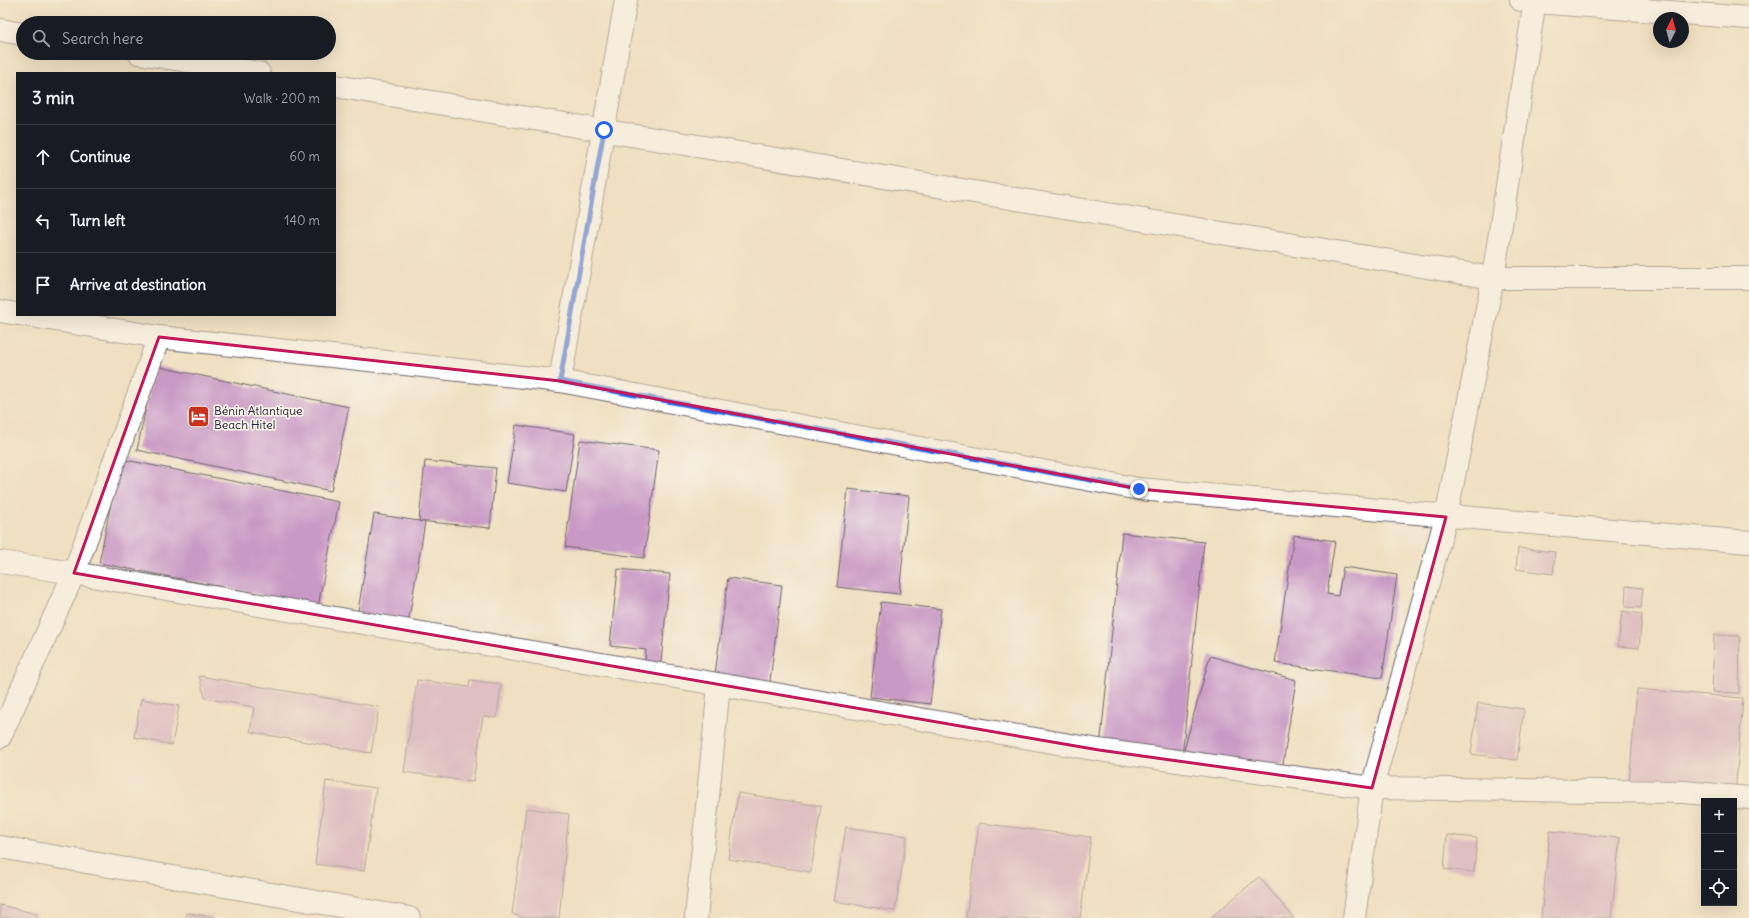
<!DOCTYPE html>
<meta charset="utf-8">
<style>
:root{--surface:#171b24;--page:#20242c;--text:#f1f3f6;--muted:#9ea1a6;--line:#363941}
body{margin:0;font-family:Delius,sans-serif;background:var(--page);color:var(--text)}
.controls{position:absolute;right:12px;bottom:12px;display:grid;overflow:hidden;border-radius:0px;box-shadow:0 4px 16px #0002}
.controls button{width:36px;height:36px;display:grid;place-items:center;padding:0;border:0;border-bottom:1px solid var(--line);background:var(--surface);color:var(--text);font:20px sans-serif}
.compass{position:absolute;left:1653px;top:12px;width:36px;height:36px;border-radius:50%;background:var(--surface);box-shadow:0 4px 16px #0002;rotate:6deg}
.stop{position:absolute;width:12px;height:12px;margin:-9px;border:3px solid #2563eb;border-radius:50%;background:#fff}
.stop.end{background:#2563eb;border-color:#fff;box-shadow:0 1px 4px #0008}
.list{margin:0;padding:0;list-style:none}
h2{display:flex;justify-content:space-between;align-items:center;height:52px;margin:0;padding:0 16px;font-size:17px}
h2 small{font-size:13px;font-weight:400;color:var(--muted)}
.list li{display:grid;grid-template-columns:26px 1fr auto;gap:12px;align-items:center;box-sizing:border-box;height:64px;padding:0 16px;border-top:1px solid var(--line)}
.list b{display:block;font-size:15px;white-space:nowrap}
.list em{font-size:13px;font-style:normal;color:var(--muted)}
.icon{flex:none;width:22px;height:22px;fill:none;stroke:currentColor;stroke-width:2;stroke-linecap:round;stroke-linejoin:round}
.map{position:relative;flex:none;width:1749px;height:918px;overflow:hidden}
.search{position:absolute;background:var(--surface);box-shadow:0 4px 16px #0002;left:16px;top:16px;width:320px;height:44px;display:flex;align-items:center;gap:10px;box-sizing:border-box;padding:0 14px;border-radius:22px;color:var(--muted);font-size:15px}
.panel{position:absolute;background:var(--surface);box-shadow:0 4px 16px #0002;left:16px;top:72px;width:320px;height:244px;border-radius:0px}
.map>svg:first-child{display:block}
.building{fill:#c999c5}
.lines{fill:none;stroke-linecap:round;stroke-linejoin:round}
.minor-casing{stroke:#6a646a;stroke-width:24}
.minor{stroke:#fff;stroke-width:22}
.route{stroke:#2563eb;stroke-width:5}
.marked{fill:none;stroke:#c2185b;stroke-width:3;stroke-linejoin:round}
.labels{text-anchor:middle;dominant-baseline:central;stroke-width:3.5;stroke-linejoin:round;paint-order:stroke}
.poi-label{font-size:12px;fill:#22223b;stroke:#f7f3e8;text-anchor:start}
</style>
<div class="map">
<svg width="1749" height="918" viewBox="0 0 1749 918">
<rect width="100%" height="100%" fill="#f7f3e8"/>
<filter id="ink" filterUnits="userSpaceOnUse"><feTurbulence type="fractalNoise" baseFrequency=".025" numOctaves="2"/><feDisplacementMap in="SourceGraphic" scale="8" xChannelSelector="R" yChannelSelector="G"/><feConvolveMatrix kernelMatrix="1 2 1 2 8 2 1 2 1" color-interpolation-filters="sRGB"/></filter>
<filter id="wash" filterUnits="userSpaceOnUse"><feTurbulence type="fractalNoise" baseFrequency=".012" numOctaves="4" result="noise"/><feDisplacementMap in="SourceGraphic" scale="16" xChannelSelector="R" yChannelSelector="G"/><feGaussianBlur stdDeviation="0.9" result="paint"/><feColorMatrix in="noise" values="0 0 0 0 0 0 0 0 0 0 0 0 0 0 0 0 0 1.4 0 .05"/><feComposite in="paint" operator="in"/></filter>
<g filter="url(#wash)">
<rect width="100%" height="100%" fill="#f0dfc0"/>
<g id="blocks">
<g class="building">
<path d="M155 366 349 407 331 491 137 450Z"/>
<path d="M516 425 575 434 566 492 507 483Z"/>
<path d="M580 440 659 450 644 558 565 547Z"/>
<path d="M120 459 339 502 318 606 99 563Z"/>
<path d="M425 461 496 468 490 528 419 521Z"/>
<path d="M848 489 909 496 899 594 837 587Z"/>
<path d="M374 514 425 522 408 625 357 617Z"/>
<path d="M1122 533 1204 542 1182 757 1210 656 1296 680 1283 764 1182 757 1100 748Z"/>
<path d="M1294 535 1335 541 1327 594 1338 596 1343 567 1397 575 1382 678 1275 663Z"/>
<path d="M1518 548 1555 552 1553 574 1516 569Z"/>
<path d="M618 569 670 574 660 670 644 668 646 650 610 646Z"/>
<path d="M728 578 782 585 769 689 714 682Z"/>
<path d="M1626 586 1643 588 1641 608 1625 607Z"/>
<path d="M881 602 941 609 930 704 870 697Z"/>
<path d="M1622 611 1642 614 1639 648 1618 646Z"/>
<path d="M1714 635 1740 636 1739 693 1712 692Z"/>
<path d="M199 676 379 707 371 753 250 732 254 707 205 698Z"/>
<path d="M417 680 469 687 470 680 501 684 497 718 483 716 473 782 404 772Z"/>
<path d="M1637 689 1743 698 1735 794 1629 785Z"/>
<path d="M141 699 179 706 172 745 134 737Z"/>
<path d="M1478 703 1524 709 1517 760 1471 754Z"/>
<path d="M326 781 376 788 364 871 315 864Z"/>
<path d="M738 793 821 806 811 872 728 859Z"/>
<path d="M526 808 569 814 559 918H525L512 914Z"/>
<path d="M979 823 1091 837 1080 918H966Z"/>
<path d="M846 827 907 836 895 911 834 901Z"/>
<path d="M1550 831 1620 838 1611 918H1541Z"/>
<path d="M1447 835 1477 838 1474 872 1444 869Z"/>
<path d="M1259 877 1294 918H1210Z"/>
<path d="M0 905 37 914 36 918H0Z"/>
<path d="M187 913 215 917V918H186Z"/>
</g>
</g>
</g>
<g filter="url(#ink)">
<use href="#blocks" fill-opacity="0" stroke="#6a646a" stroke-width="1"/>
<g class="lines">
<defs>
<g id="minor">
<path d="M1521 0 1535 2 1749 18"/>
<path d="M0 30 23 34"/>
<path d="M139 53 259 73"/>
<path d="M335 86 1493 278H1749"/>
<path d="M0 311 17 314"/>
<path d="M25 315 159 337 560 381 1139 489 1749 542"/>
<path d="M560 381 626 0"/>
<path d="M0 562 74 573 1099 750 1372 788 1684 792 1749 798"/>
<path d="M0 737 74 573 159 337"/>
<path d="M0 847 409 918"/>
<path d="M696 918 719 685"/>
<path d="M1354 918 1372 788 1446 517 1493 278 1535 0"/>
</g>
</defs>
<use href="#minor" class="minor-casing"/>
<use href="#minor" class="minor"/>
</g>
</g>
<g class="lines" filter="url(#ink)">
<path class="route" d="M604 130 560 381 1139 489"/>
</g>
<path d="M0 0H1749V918H0ZM159 337 560 381 1139 489 1446 517 1372 788 1099 750 74 573Z" fill="#f0dfc0" fill-opacity=".55" fill-rule="evenodd"/>
<path class="marked" d="M159 337 560 381 1139 489 1446 517 1372 788 1099 750 74 573Z"/>
<defs>
<symbol id="hotel-square" viewBox="-11 -11 22 22"><rect x="-9" y="-9" width="18" height="18" rx="4" fill="#c8321e" stroke="#f7f3e8"/><path d="M-6-4.5h1.5V1H6V5H4.5V3h-9V5H-6ZM-4 0a1.8 1.8 0 1 1 3.6 0ZM.5 0V-2.5h3Q6-2.5 6 0Z" fill="#fff"/></symbol>
</defs>
<g fill-rule="evenodd">
<use href="#hotel-square" x="186" y="404" width="25" height="25"/>
</g>
<g class="labels">
<g class="poi-label">
<text x="214" y="410">Bénin Atlantique<tspan x="214" dy="14">Beach Hitel</tspan></text>
</g>
</g>
</svg>
<div class="controls">
<button>+</button>
<button>−</button>
<button><svg class="icon" aria-label="locate" viewBox="0 0 24 24"><circle cx="12" cy="12" r="6"/><path d="M12 2v4M12 18v4M2 12h4M18 12h4"/></svg></button>
</div>
<svg class="compass" viewBox="-18 -18 36 36"><path d="M0-13l5 13h-10z" fill="#e53935"/><path d="M0 13l5-13h-10z" fill="#9ea1a6"/></svg>
<div class="stop" style="left:604px;top:130px"></div>
<div class="stop end" style="left:1139px;top:489px"></div>
<div class="search"><svg class="icon" aria-label="search" viewBox="0 0 24 24"><circle cx="10" cy="10" r="6"/><path d="M15 15l6 6"/></svg>Search here</div>
<section class="panel">
<h2>3 min<small>Walk · 200 m</small></h2>
<ul class="list">
<li><svg class="icon" aria-label="ahead" viewBox="0 0 24 24"><path d="M12 20V5M6 11l6-6 6 6"/></svg><div><b>Continue</b></div><em>60 m</em></li>
<li><svg class="icon" aria-label="left" viewBox="0 0 24 24"><path d="M17 20v-9H6M10 6l-5 5 5 5"/></svg><div><b>Turn left</b></div><em>140 m</em></li>
<li><svg class="icon" aria-label="arrive" viewBox="0 0 24 24"><path d="M6 21V4h12l-3 4 3 4H6"/></svg><div><b>Arrive at destination</b></div></li>
</ul>
</section>
</div>
